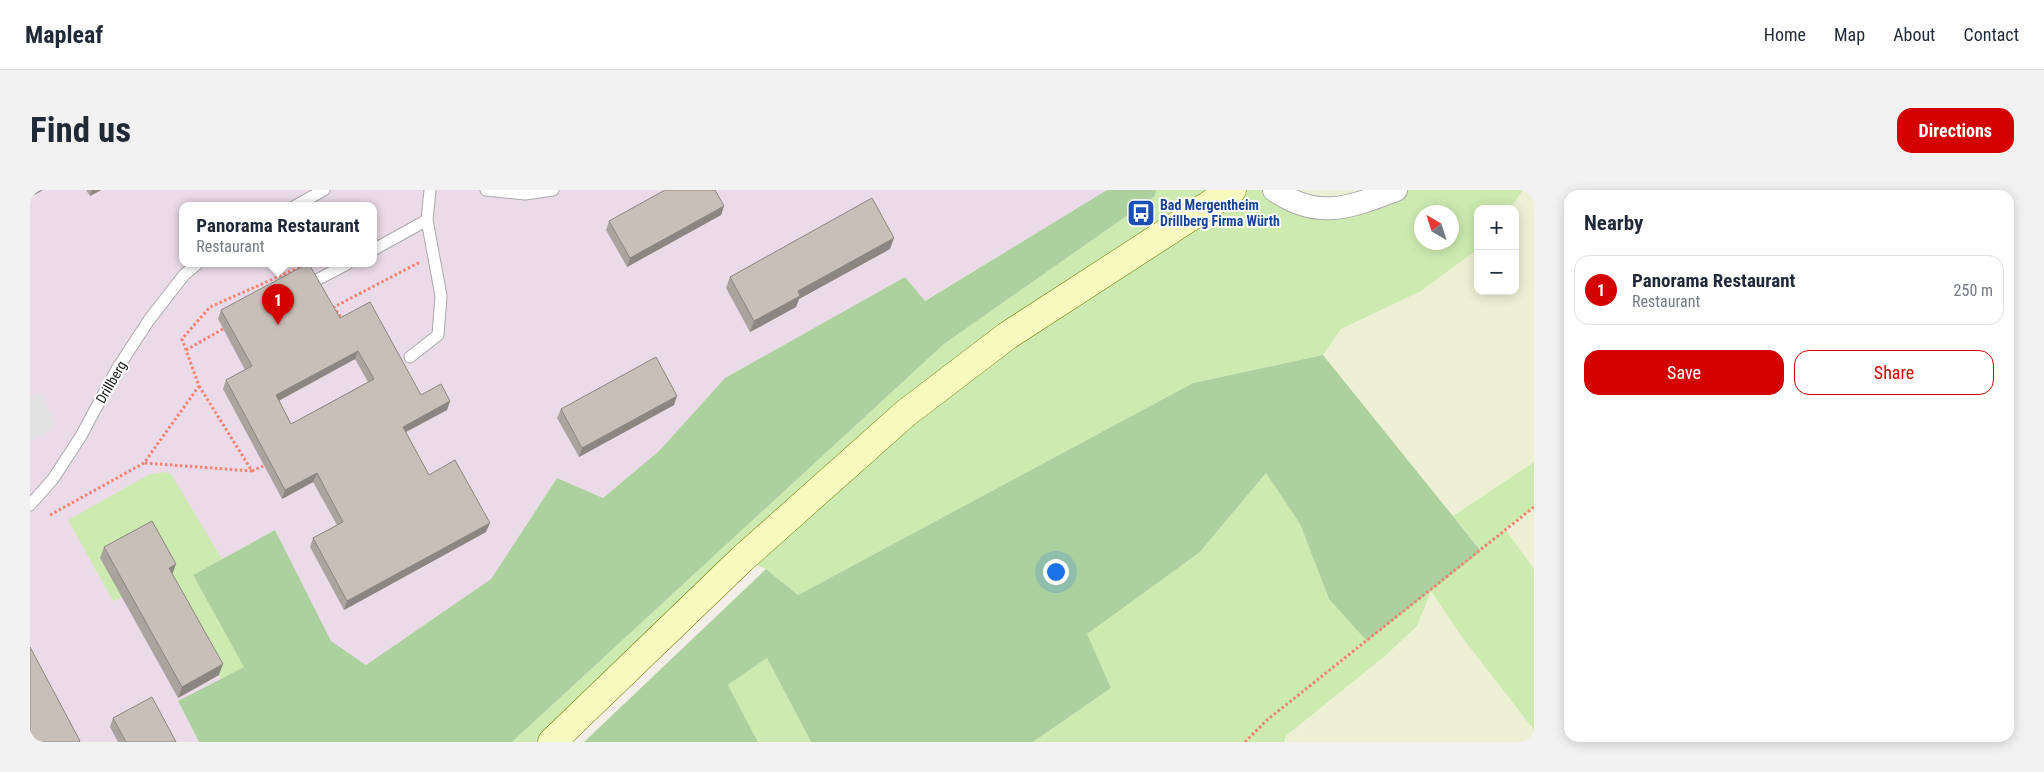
<!DOCTYPE html>
<meta charset="utf-8">
<style>
:root{--surface:#fff;--page:#f2f2f3;--text:#1f2937;--muted:#747a83;--line:#e0e1e3;--accent:#d40000}
body{margin:0;font-family:"Roboto Condensed",sans-serif;background:var(--page);color:var(--text)}
.controls{position:absolute;right:15px;top:15px;display:grid;overflow:hidden;border-radius:10px;box-shadow:0 2px 12px #0003}
.controls button{width:45px;height:45px;display:grid;place-items:center;padding:0;border:0;border-bottom:1px solid var(--line);background:var(--surface);color:var(--text);font:25px sans-serif}
.compass{position:absolute;left:1384px;top:15px;width:45px;height:45px;border-radius:50%;background:var(--surface);box-shadow:0 2px 12px #0003;rotate:321deg}
.you{position:absolute;left:1025px;top:381px;width:18px;height:18px;margin:-12px;border:4px solid #fff;border-radius:50%;background:#1a73e8;box-shadow:0 0 0 8px #1a73e833}
.badge{display:grid;place-items:center;width:32px;height:32px;border-radius:50%;background:var(--accent);color:#fff;font-size:16px;font-weight:700}
.pin{position:absolute;translate:-50% -41px;filter:drop-shadow(0 1px 2px #0008)}
.pin::after{content:'';position:absolute;top:26px;width:18px;height:15px;background:inherit;clip-path:polygon(0 0,100% 0,50% 100%)}
.popup{position:absolute;left:149px;top:12px;width:198px;height:65px;box-sizing:border-box;display:grid;place-content:center;border-radius:10px;background:var(--surface);filter:drop-shadow(0 1px 4px #0005);font-size:16px;white-space:nowrap;color:var(--muted)}
.popup b{font-size:19px;color:var(--text)}
.popup::after{content:'';position:absolute;left:50%;top:100%;margin-left:-10px;border:10px solid transparent;border-top-color:var(--surface)}
.list{margin:0;padding:0;list-style:none}
h2{display:flex;justify-content:space-between;align-items:center;height:65px;margin:0;padding:0 20px;font-size:21px}
h2 small{font-size:16px;font-weight:400;color:var(--muted)}
.list li{display:grid;grid-template-columns:32px 1fr auto;gap:15px;align-items:center;box-sizing:border-box;height:70px;margin:0 10px 10px;padding:0 10px;border:1px solid var(--line);border-radius:15px}
.list b{display:block;font-size:19px;white-space:nowrap}
.list p{margin:0;font-size:16px;white-space:nowrap;color:var(--muted)}
.list em{font-size:16px;font-style:normal;color:var(--muted)}
.actions{display:flex;gap:10px;padding:15px 20px}
.actions a{flex:1;padding:11px 0;border:1px solid var(--accent);border-radius:15px;text-align:center;font-size:18px;color:var(--accent)}
.actions .main{background:var(--accent);color:#fff}
.map{position:relative;flex:none;width:1504px;height:552px;overflow:hidden;border-radius:15px}
header{display:flex;align-items:center;gap:30px;box-sizing:border-box;height:70px;padding:0 25px;background:var(--surface);border-bottom:1px solid var(--line)}
header strong{font-size:24px}
nav{display:flex;gap:28px;margin-inline-start:auto;font-size:18px}
.intro{display:flex;align-items:center;justify-content:space-between;box-sizing:border-box;height:120px;padding:0 30px}
h1{margin:0;font-size:35px}
.button{padding:12px 22px;border-radius:15px;background:var(--accent);color:#fff;font-size:18px;font-weight:700}
main{display:flex;gap:30px;padding:0 30px}
aside{flex:1;background:var(--surface);border-radius:15px;box-shadow:0 2px 12px #0003}
.map>svg:first-child{display:block}
.industrial{fill:#ebdbe8;fill-rule:evenodd}
.farmland{fill:#eef0d5}
.grass{fill:#cdebb0;fill-rule:evenodd}
.forest{fill:#add19e}
.parking{fill:#e2e2e2}
.lines{fill:none;stroke-linecap:round;stroke-linejoin:round}
.lane-casing{stroke:#a9a9a9;stroke-width:13}
.street-casing{stroke:#a9a9a9;stroke-width:24}
.secondary-casing{stroke:#707d05;stroke-width:29}
.path{stroke:#fa8072;stroke-width:3;stroke-dasharray:2.5 2.5;stroke-linecap:butt}
.lane{stroke:#fff;stroke-width:11}
.street{stroke:#fff;stroke-width:22}
.secondary{stroke:#f7fabf;stroke-width:28}
.wall{fill:#aba49e;fill-rule:evenodd}
.shaded-wall{fill:#8b8681}
.building{fill:#c7bfb8;stroke:#8b8681;fill-rule:evenodd}
.labels{text-anchor:middle;dominant-baseline:central;stroke-width:4;stroke-linejoin:round;paint-order:stroke}
.transit-label{font-size:14px;font-weight:bold;fill:#164399;stroke:#fff;text-anchor:start}
.street-label{font-size:14px;fill:#222;stroke:#fff}
</style>
<header>
<strong>Mapleaf</strong>
<nav><a>Home</a><a>Map</a><a>About</a><a>Contact</a></nav>
</header>
<div class="intro"><h1>Find us</h1><a class="button">Directions</a></div>
<main>
<div class="map">
<svg width="1504" height="552" viewBox="0 0 1504 552">
<rect width="100%" height="100%" fill="#f2efe9"/>
<path class="industrial" d="M0 0H1077L894 111 875 87 695 188 629 261 573 308 527 288 461 389 336 475 301 452 245 340 163 385 215 477 148 511 169 552H0ZM153 16H343V74H153Z"/>
<g class="farmland">
<path d="M1244 0H1366L1326 15Z"/>
<path d="M1493 0H1504V272L1423 326 1293 165 1311 139 1391 101 1448 59V101H1485V19H1480Z"/>
<path d="M1504 317V379L1475 339Z"/>
<path d="M1401 400 1431 446 1504 540V552H1254L1256 547 1355 466 1387 436Z"/>
</g>
<g class="grass">
<path d="M1126 0H1244L1294 20 1366 0H1493L1480 19H1448V59L1391 101 1311 139 1293 165 1163 193 768 405 736 379 712 369 522 552H482L914 154 1125 6ZM1392 22H1422V52H1392Z"/>
<path d="M1504 272V317L1475 339 1504 379V540L1431 446 1401 401 1387 436 1355 466 1256 546 1254 552H1003L1081 498 1056 444 1170 362 1236 283 1270 334 1299 409 1451 360 1423 326Z"/>
<path d="M135 282 141 284 192 369 163 385 215 477 191 489 135 389 83 411 38 330 120 284Z"/>
<path d="M737 468 781 552H728L698 495Z"/>
</g>
<g class="forest">
<path d="M1077 0H1126L1125 6 914 154 482 552H169L148 511 214 477 163 385 245 340 301 451 336 475 461 389 527 288 573 308 629 261 695 188 875 87 895 111Z"/>
<path d="M1293 165 1451 361 1337 451 1299 409 1270 334 1236 283 1170 362 1057 444 1081 498 1003 552H781L737 468 698 495 728 552H554L736 379 768 405 1163 193Z"/>
</g>
<path class="parking" d="M9 202 26 236 0 251V206Z"/>
<g class="lines">
<defs>
<g id="lane">
<path d="M456 0 495 4 523 0"/>
<path d="M265 16 294 0"/>
<path d="M343 60 397 30"/>
<path d="M281 93 317 74"/>
<path d="M380 167 408 145 411 106 397 30 400 0"/>
<path d="M0 315 23 289 51 246 87 179 119 130 154 85 167 74"/>
</g>
<path id="street" d="M1244 0C1288 31 1321 17 1366 0"/>
<path id="secondary" d="M522 552 712 369 876 223 977 146 1202 0"/>
</defs>
<use href="#lane" class="lane-casing"/>
<use href="#street" class="street-casing"/>
<use href="#secondary" class="secondary-casing"/>
<g class="path">
<path d="M313 131 304 117 390 72"/>
<path d="M156 160 193 139"/>
<path d="M115 273 222 281 169 196"/>
<path d="M222 281 233 276"/>
<path d="M20 325 114 273 169 196 152 149 180 117 277 74"/>
<path d="M1215 552 1237 530 1504 317"/>
</g>
<use href="#lane" class="lane"/>
<use href="#street" class="street"/>
<use href="#secondary" class="secondary"/>
</g>
<g class="wall">
<path d="M0 0H13L0 7Z"/>
<path d="M56 0H71L60 6Z"/>
<path d="M694 16 691 25 597 77 576 40 579 31Z"/>
<path d="M860 59 769 109 766 117 720 142 696 98 700 87Z"/>
<path d="M191 120 310 128 391 205 420 211 417 220 376 242 399 285 456 342 314 420 280 357 283 348 307 335 283 292 252 309 193 199 196 190 215 180 188 129ZM325 169 338 192 261 234 249 211Z"/>
<path d="M644 215 549 267 527 228 531 219Z"/>
<path d="M74 357 142 384 189 485 148 508 70 368Z"/>
<path d="M83 528 146 552H88L80 537Z"/>
</g>
<g class="shaded-wall">
<path d="M3 0H13L0 7Z"/>
<path d="M62 0H71L60 6Z"/>
<path d="M694 16 691 25 597 77 600 68Z"/>
<path d="M864 48 860 59 769 109 766 117 720 142 724 131 768 101Z"/>
<path d="M328 161 325 169 242 214 246 205Z"/>
<path d="M647 206 644 215 549 267 552 258Z"/>
<path d="M420 211 417 220 370 245 373 237Z"/>
<path d="M287 283 283 292 252 309 255 300Z"/>
<path d="M460 333 456 342 314 420 317 411Z"/>
<path d="M146 374 142 385 139 378Z"/>
<path d="M193 474 189 485 148 508 152 497Z"/>
</g>
<g class="building">
<path d="M635 0H685L694 16 600 68 579 31Z"/>
<path d="M842 8 864 48 768 101 770 106 724 131 700 87Z"/>
<path d="M277 74H279L310 128 340 112 391 205 411 194 420 211 373 237 399 285 425 270 460 333 317 411 283 348 313 332 287 283 255 300 196 190 222 176 191 120ZM328 161 344 189 261 234 246 205Z"/>
<path d="M626 167 647 206 552 258 531 219Z"/>
<path d="M122 331 146 374 139 378 193 474 152 497 74 357Z"/>
<path d="M0 457 50 551 49 552H2L0 549Z"/>
<path d="M122 507 146 552H96L83 528Z"/>
</g>
<defs>
<symbol id="bus-square" viewBox="-11 -11 22 22"><rect x="-9" y="-9" width="18" height="18" rx="4" fill="#1a4fb4" stroke="#fff"/><path d="M-5-6H5V4H4V6H2V4H-2V6H-4V4H-5ZM-3.5-4V0h7V-4ZM-3.5 1.2v1.5H-2V1.2ZM2 1.2v1.5H3.5V1.2Z" fill="#fff"/></symbol>
</defs>
<g fill-rule="evenodd">
<use href="#bus-square" x="1095" y="7" width="32" height="32"/>
</g>
<g class="labels">
<g class="transit-label">
<text x="1130" y="15">Bad Mergentheim<tspan x="1130" dy="16">Drillberg Firma Würth</tspan></text>
</g>
<g class="street-label">
<text transform="translate(81 192) rotate(-60)">Drillberg</text>
</g>
</g>
</svg>
<div class="controls">
<button>+</button>
<button>−</button>
</div>
<svg class="compass" viewBox="-18 -18 36 36"><path d="M0-13l5 13h-10z" fill="#e53935"/><path d="M0 13l5-13h-10z" fill="#747a83"/></svg>
<div class="you"></div>
<div class="pin badge" style="left:248px;top:135px">1</div>
<div class="popup"><b>Panorama Restaurant</b>Restaurant</div>
</div>
<aside>
<h2>Nearby<small></small></h2>
<ul class="list">
<li><span class="badge">1</span><div><b>Panorama Restaurant</b><p>Restaurant</p></div><em>250 m</em></li>
</ul>
<div class="actions"><a class="main">Save</a><a>Share</a></div>
</aside>
</main>
